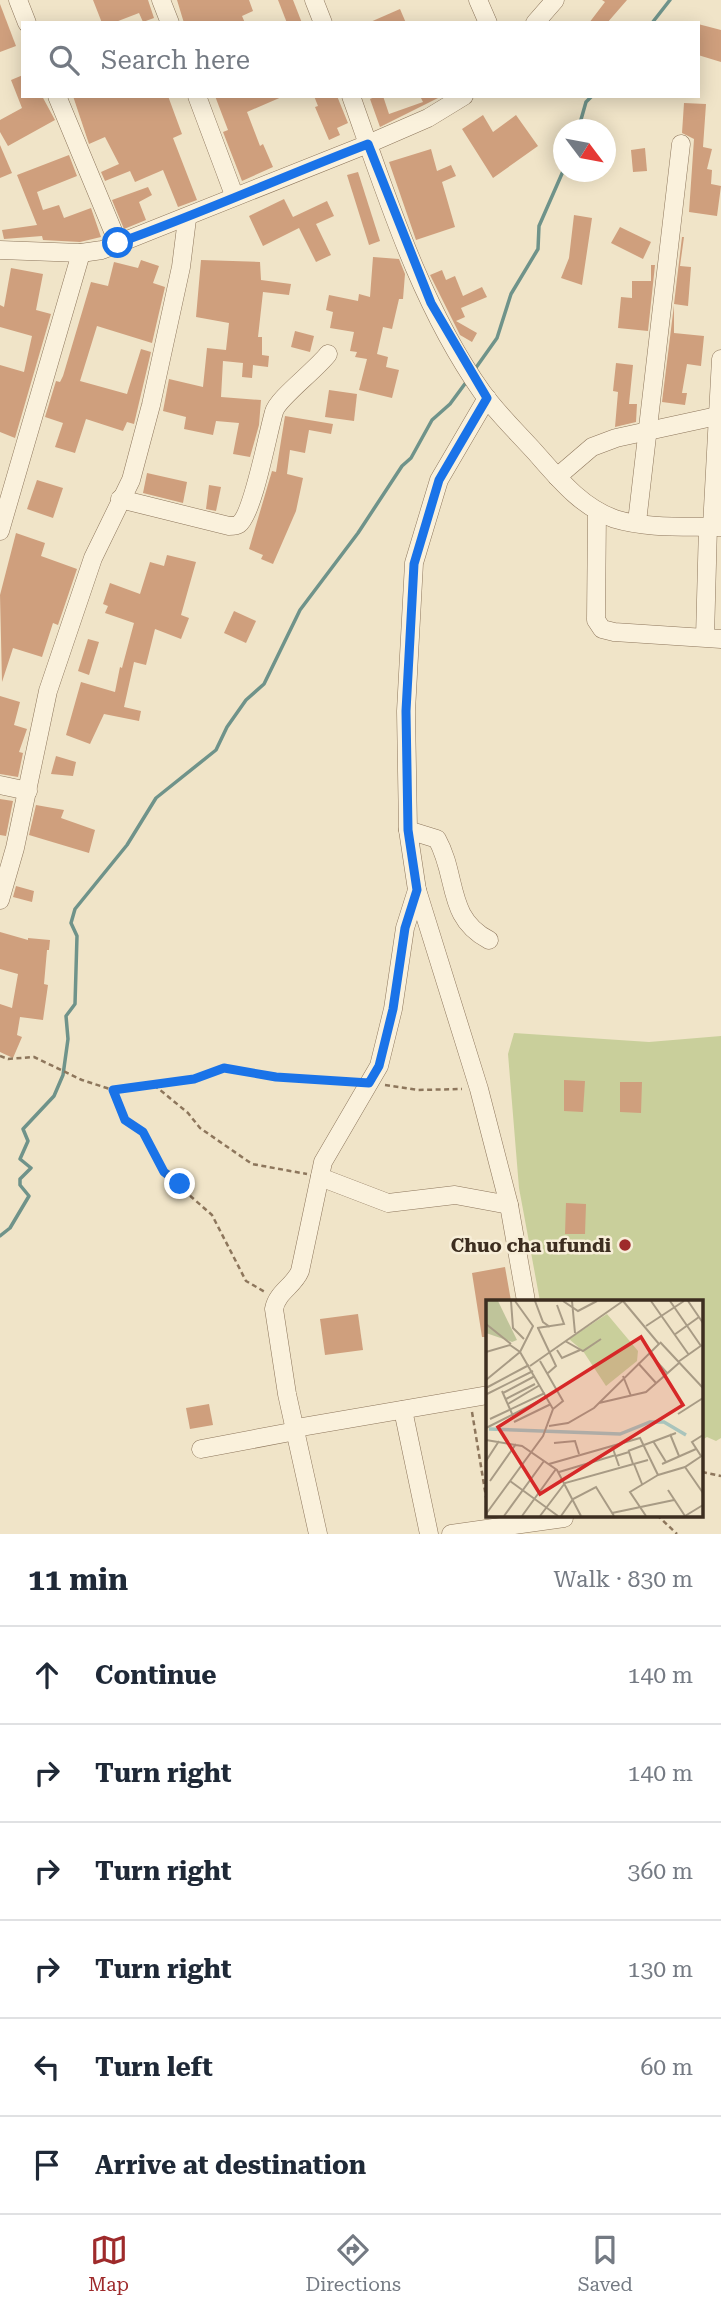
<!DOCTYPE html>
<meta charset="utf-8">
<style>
:root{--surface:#fff;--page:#f2f2f3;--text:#1f2937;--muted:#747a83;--line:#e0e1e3;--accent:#9e2a2b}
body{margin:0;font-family:"Roboto Serif",serif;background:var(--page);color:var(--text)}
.compass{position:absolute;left:553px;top:119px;width:63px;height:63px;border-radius:50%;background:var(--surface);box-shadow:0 4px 18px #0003;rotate:122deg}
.stop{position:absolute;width:21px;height:21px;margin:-16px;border:5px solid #1a73e8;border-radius:50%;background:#fff}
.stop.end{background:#1a73e8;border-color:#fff;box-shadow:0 2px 7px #0008}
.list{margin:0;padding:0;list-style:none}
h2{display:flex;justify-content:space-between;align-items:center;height:91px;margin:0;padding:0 28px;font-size:30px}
h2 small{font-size:23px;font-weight:400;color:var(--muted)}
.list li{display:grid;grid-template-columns:46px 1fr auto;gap:21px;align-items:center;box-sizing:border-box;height:98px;padding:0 28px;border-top:2px solid var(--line)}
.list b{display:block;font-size:26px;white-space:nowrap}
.list em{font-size:23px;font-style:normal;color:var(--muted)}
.icon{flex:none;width:38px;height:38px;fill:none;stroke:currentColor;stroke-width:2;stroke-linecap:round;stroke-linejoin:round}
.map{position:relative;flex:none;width:721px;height:1534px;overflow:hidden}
.search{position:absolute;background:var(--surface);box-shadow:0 4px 18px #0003;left:21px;right:21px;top:21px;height:77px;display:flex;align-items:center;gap:18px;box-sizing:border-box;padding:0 24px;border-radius:0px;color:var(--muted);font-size:26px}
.sheet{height:679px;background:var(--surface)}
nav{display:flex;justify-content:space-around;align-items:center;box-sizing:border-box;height:98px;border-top:2px solid var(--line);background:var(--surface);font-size:19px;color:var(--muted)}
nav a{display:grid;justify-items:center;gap:4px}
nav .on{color:var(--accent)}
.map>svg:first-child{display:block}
.green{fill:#c9cf9b}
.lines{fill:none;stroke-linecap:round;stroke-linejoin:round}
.stream{stroke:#6f938a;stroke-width:3.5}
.building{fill:#cf9f7d}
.minor-casing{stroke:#8d765c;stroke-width:19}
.path{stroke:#8d765c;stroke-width:2.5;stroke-dasharray:5 3.5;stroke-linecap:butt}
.minor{stroke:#faf1dc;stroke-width:18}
.route{stroke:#1a73e8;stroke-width:9}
.poi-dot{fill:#9e2a2b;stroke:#f7eed8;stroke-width:2.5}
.labels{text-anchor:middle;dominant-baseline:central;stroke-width:5;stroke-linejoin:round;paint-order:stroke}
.poi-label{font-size:19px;font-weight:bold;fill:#3d2e20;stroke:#f7eed8;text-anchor:end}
.inset-river{fill:none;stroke:#a9c4bc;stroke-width:3.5}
.inset-road{fill:none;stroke:#a89b85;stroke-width:2}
.view{fill:#d62828;fill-opacity:0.15;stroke:#d62828;stroke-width:3.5}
.inset-edge{fill:none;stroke:#3d2e20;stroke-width:3.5}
</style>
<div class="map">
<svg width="721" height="1534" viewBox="0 0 721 1534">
<rect width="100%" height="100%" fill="#f0e4c8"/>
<path class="green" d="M514 1033 649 1042 721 1036V1438L716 1441 707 1437 702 1440V1301H540L519 1188 508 1054Z"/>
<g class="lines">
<g class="stream">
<path d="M652 23 670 0"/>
<path d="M578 130 586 102 592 96"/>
<path d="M475 369 497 338 511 294 538 249 539 226 564 169"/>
<path d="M0 1236 10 1228 29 1196 20 1185V1179L31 1168 20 1159 28 1141 23 1129 54 1096 63 1075 68 1039 66 1016 75 1004 77 936 71 923 75 909 127 845 156 798 216 750 227 727 246 700 264 684 300 610 358 533 402 466 411 458 432 420 450 404 467 381"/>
</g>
</g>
<g class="building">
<path d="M93 0H148L154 18 143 22 139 13 113 23H102Z"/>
<path d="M177 0H249L253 11 242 16 245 23H184Z"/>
<path d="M278 0H293L302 23H287Z"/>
<path d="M602 0H627L607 23H589L605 2Z"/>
<path d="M0 4 16 46 0 52Z"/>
<path d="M400 9 406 23H368Z"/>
<path d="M698 24 721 30V62L698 55Z"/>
<path d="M23 75V96H42L55 120 8 146 0 132V120L22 108 11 80Z"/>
<path d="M73 96H168L182 134 173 138 197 200 178 207 163 170 135 182 130 171 105 181 101 172 119 164 105 137 89 144Z"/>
<path d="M215 96H284L247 112 260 146 263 144 273 167 242 181 223 132 228 130Z"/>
<path d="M314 96H337L348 123 337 128 340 135 329 140 315 107 318 106Z"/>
<path d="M377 96H383L389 114 423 102 420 96H442L380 127 370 99Z"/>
<path d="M684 103 706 104 703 147 712 149 707 169 712 170 711 184 721 186 717 216 689 212 694 139 682 133Z"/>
<path d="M483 115 493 132 516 115 538 146 493 178 462 129Z"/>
<path d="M0 145 12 173 0 178Z"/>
<path d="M645 148 647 171 633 172 631 150Z"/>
<path d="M431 149 437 171 451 165 456 176 442 182 455 227 416 240 389 162Z"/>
<path d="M69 155 77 176 37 192 43 210 59 205 64 218 91 208 101 237 80 242 43 240 42 236 4 239 2 230 37 225 17 175Z"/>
<path d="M358 172 380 241 369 245 347 175Z"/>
<path d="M148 187 152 195 139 202 146 220 124 229 112 200Z"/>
<path d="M284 199 293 217 327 201 334 216 316 224 331 255 316 262 299 228 263 246 249 216Z"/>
<path d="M574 215 592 218 582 285 561 278 569 258Z"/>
<path d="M620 227 651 242 643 259 611 243Z"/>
<path d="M682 237H684L680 266 691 267 688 306 674 304Z"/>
<path d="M373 257 399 259 405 274 403 299H399L392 329 383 327 377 354 388 357 386 367 399 370 392 398 359 390 367 359 355 357 357 352 350 351 354 332 330 328 333 312 326 310 329 295 358 301 359 294 370 297Z"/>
<path d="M141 260 159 266 153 283 165 287 152 343 97 326 80 381 127 394 141 349 151 352 134 424 127 422 123 431 86 419 75 453 55 447 63 423 45 417 56 381 60 382 63 376 91 282 108 286 114 262 138 268Z"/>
<path d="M201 260 260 262 261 280 291 284 289 295 263 292 258 337H262V355L269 356 268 367 253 365 252 378 242 377 243 363 223 361 221 397 261 400 259 425 250 457 233 454 239 423 216 421 213 435 184 429 186 417 163 411 169 379 203 387 207 348 226 350 229 323 196 317Z"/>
<path d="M651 265H655L648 331 618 328 621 297 632 298V281H651Z"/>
<path d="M11 268 43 274 36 310 51 314 15 438 0 432V365L24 372 32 336 0 327V305L4 307Z"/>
<path d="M442 270 446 280 455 276 463 296 482 287 487 297 461 308 465 317 456 321 477 333 472 342 460 335 430 275Z"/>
<path d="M674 305V333L704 336 701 366 687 364 682 393H687L685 405 662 402Z"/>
<path d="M295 331 314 336 310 352 291 347Z"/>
<path d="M616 363 633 365 629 404H637L636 422 615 427 618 392 613 391Z"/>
<path d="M329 390 357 394 354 421 325 417Z"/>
<path d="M285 416 333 424 331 434 309 430 305 453 290 450 287 474 303 478 296 511 273 564 261 559 263 555 249 549 272 471 276 472Z"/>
<path d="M147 473 187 482 183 503 143 493Z"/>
<path d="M37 480 63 488 53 518 27 509Z"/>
<path d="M209 485 221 487 216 511 206 509Z"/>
<path d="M16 533 45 543 41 556 77 569 58 625 53 623 42 657 13 648 2 682 0 595Z"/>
<path d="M167 555 196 562 181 615 189 618 181 639 155 629 146 665 134 662 124 707 141 711 139 721 104 714 90 744 66 735 81 682 115 692 120 667 122 668 134 623 105 613 108 606 103 604 110 583 140 594 150 562 164 566Z"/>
<path d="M234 611 256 621 246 643 224 633Z"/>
<path d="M88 639 99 642 89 675 78 671Z"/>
<path d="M0 696 20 702 14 725 27 729 19 752 23 753 18 777 0 774Z"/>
<path d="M56 756 76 762 73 776 51 774Z"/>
<path d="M0 799 13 801 6 836 0 835Z"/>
<path d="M36 805 64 810 61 818 95 830 89 853 29 835Z"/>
<path d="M16 886 34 891 32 902 13 897Z"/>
<path d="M0 932 28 940V938L50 940 49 950H47L44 984 48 985 43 1020 20 1017 17 1035 22 1037 13 1058 0 1052V1004L12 1008 18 974 0 969Z"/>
<path d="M564 1080 585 1081 583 1112 564 1111Z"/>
<path d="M620 1082H642L641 1113 620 1112Z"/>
<path d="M566 1203 586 1204 585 1234H565Z"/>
<path d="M505 1267 511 1301H488V1337H482L472 1273Z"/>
<path d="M358 1314 363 1350 325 1355 320 1319Z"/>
<path d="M209 1404 213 1425 190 1429 186 1408Z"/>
</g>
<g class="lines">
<defs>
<g id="minor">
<path d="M18 0 27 23"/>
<path d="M161 0 170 23"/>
<path d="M314 0 323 23"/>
<path d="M478 0 488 23"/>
<path d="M535 23 555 0"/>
<path d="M57 96 118 243"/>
<path d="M197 96 234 195"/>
<path d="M351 96C387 197 420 304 482 392 497 413 517 432 535 452 558 478 581 507 615 519 648 529 687 526 721 527"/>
<path d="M0 250 81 253 102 250 368 144 428 118 464 96"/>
<path d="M487 398 439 480 414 563 406 711 408 830 417 890 479 1089 509 1205 526 1301"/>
<path d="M557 477 592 447 616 438 717 416"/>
<path d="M120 499 229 526C232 526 236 526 239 524 253 514 268 432 274 412 277 399 316 370 328 354"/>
<path d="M597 511 596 620 602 629 614 632 721 639"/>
<path d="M637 522 681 144"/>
<path d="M712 527 721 359"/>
<path d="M0 531 81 253"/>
<path d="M705 637 708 526"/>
<path d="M0 785 28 791"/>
<path d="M408 830 437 839C458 877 446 918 489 940"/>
<path d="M0 900 15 848 48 691 93 558 131 480 151 405 181 267 187 219"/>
<path d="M320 1177 388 1203 455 1195 509 1205"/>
<path d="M403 1410 429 1534"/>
<path d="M296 1428 488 1395"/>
<path d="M201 1449 296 1431"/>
<path d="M318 1534 287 1394 274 1309C277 1292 294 1286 300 1271L323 1162 379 1066 393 1009 405 928 417 890"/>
<path d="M451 1534 564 1518"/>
</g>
</defs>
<use href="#minor" class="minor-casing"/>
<g class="path">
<path d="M0 1056 8 1059 34 1057 82 1080 113 1090 125 1120 143 1132 164 1173 212 1215 246 1281 265 1292"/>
<path d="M154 1085 188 1113 200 1128 252 1164 307 1174"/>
<path d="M385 1085 418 1090 462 1089"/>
<path d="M113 1090 194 1079 224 1068 276 1077 351 1082"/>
<path d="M472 1412 488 1509"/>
<path d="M702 1472 721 1476"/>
<path d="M657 1515 677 1534"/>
</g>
<use href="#minor" class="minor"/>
</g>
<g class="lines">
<path class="route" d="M118 243C202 213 284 176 368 144L431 303 487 398 439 480 414 564 406 711 408 830 417 890 405 928 393 1009 379 1066 369 1083 276 1077 224 1068 194 1079 113 1090 125 1120 143 1132 164 1172 180 1184"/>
</g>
<circle class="poi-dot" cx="625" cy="1245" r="7"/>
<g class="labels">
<g class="poi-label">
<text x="611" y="1245">Chuo cha ufundi</text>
</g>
</g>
<g transform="translate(486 1300)">
<rect width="217" height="217" fill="#f0e4c8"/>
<path d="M121 14 152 51 151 61 120 86 97 51 83 39Z" fill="#c9cf9b"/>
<path d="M0 1H12L31 40 26 42 0 33Z" fill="#bfc49a"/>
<path class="inset-river" d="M3 129 134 134 164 122H178L200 135"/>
<path class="inset-road" d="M25 1 27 28 38 39M29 1 47 26 34 52M49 1 57 22 64 27M77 1 92 11 111 1M86 1 89 33M165 1 203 55M184 1 215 46M202 1 217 23M0 24 25 44M160 26 198 1M51 28 78 24 71 5M52 28 70 66 62 73M188 35 213 17M79 41 97 51 115 39M174 42 217 88M71 50 76 58 94 50M0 52 24 45 34 52 67 109 57 136 0 214M163 53 181 73M54 61 77 101 67 109M192 62 216 45M152 63 170 83M44 66 137 1M137 76 145 96M0 80 34 52M0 88 43 65M16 91 27 116M17 93 49 76M1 94 47 71M20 99 49 84M113 103 160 92 193 63M22 104 54 85M192 114 217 98M4 119 59 93M28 122 65 104M63 126 82 123 108 108 173 44 137 1M0 128 61 97M184 134 193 156M0 140 36 146 71 170 95 216M167 141 180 162M68 143 89 141 93 154M126 146 133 166M142 151 190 133M130 156 143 152 147 164M215 156 206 142 217 135M0 161 13 141M63 164 154 138 172 175 199 167 217 155M148 164 156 184M176 164 210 149M199 167 217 193M73 172 130 155M4 181 30 144M24 181 72 216M182 190 199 216M126 213 188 200M18 216 58 161M36 216 70 169M54 216 79 183 162 160M75 216 87 199 110 187 128 216M160 216 144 192 172 175M199 216 217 205"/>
<path class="view" d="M155 37 197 105 54 194 12 127Z"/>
<rect width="217" height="217" class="inset-edge"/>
</g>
</svg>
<svg class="compass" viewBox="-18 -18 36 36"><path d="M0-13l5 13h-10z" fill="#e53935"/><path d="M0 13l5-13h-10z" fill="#747a83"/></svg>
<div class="stop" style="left:118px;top:243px"></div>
<div class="stop end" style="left:180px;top:1184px"></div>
<div class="search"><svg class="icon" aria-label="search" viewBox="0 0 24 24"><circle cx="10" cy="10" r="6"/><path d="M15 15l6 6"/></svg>Search here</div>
</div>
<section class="sheet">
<h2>11 min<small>Walk · 830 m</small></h2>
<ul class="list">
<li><svg class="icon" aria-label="ahead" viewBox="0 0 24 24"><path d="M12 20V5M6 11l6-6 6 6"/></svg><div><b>Continue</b></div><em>140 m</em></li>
<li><svg class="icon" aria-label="right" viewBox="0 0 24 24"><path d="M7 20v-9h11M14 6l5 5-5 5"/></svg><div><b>Turn right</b></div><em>140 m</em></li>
<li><svg class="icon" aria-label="right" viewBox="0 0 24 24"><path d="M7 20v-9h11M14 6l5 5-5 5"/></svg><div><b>Turn right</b></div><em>360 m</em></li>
<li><svg class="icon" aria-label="right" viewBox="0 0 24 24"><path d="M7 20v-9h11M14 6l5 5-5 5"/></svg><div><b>Turn right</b></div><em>130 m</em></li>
<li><svg class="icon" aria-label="left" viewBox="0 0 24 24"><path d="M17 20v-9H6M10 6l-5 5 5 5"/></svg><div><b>Turn left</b></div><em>60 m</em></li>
<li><svg class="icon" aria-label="arrive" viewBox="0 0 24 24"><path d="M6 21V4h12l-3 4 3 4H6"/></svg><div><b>Arrive at destination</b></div></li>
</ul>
</section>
<nav>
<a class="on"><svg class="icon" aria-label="map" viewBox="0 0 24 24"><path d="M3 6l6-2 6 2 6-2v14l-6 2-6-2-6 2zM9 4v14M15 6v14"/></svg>Map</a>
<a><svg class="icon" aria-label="directions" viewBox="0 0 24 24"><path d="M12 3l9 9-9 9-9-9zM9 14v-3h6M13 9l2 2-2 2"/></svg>Directions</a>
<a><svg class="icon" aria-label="saved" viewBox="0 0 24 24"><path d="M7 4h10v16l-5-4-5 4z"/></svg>Saved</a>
</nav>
